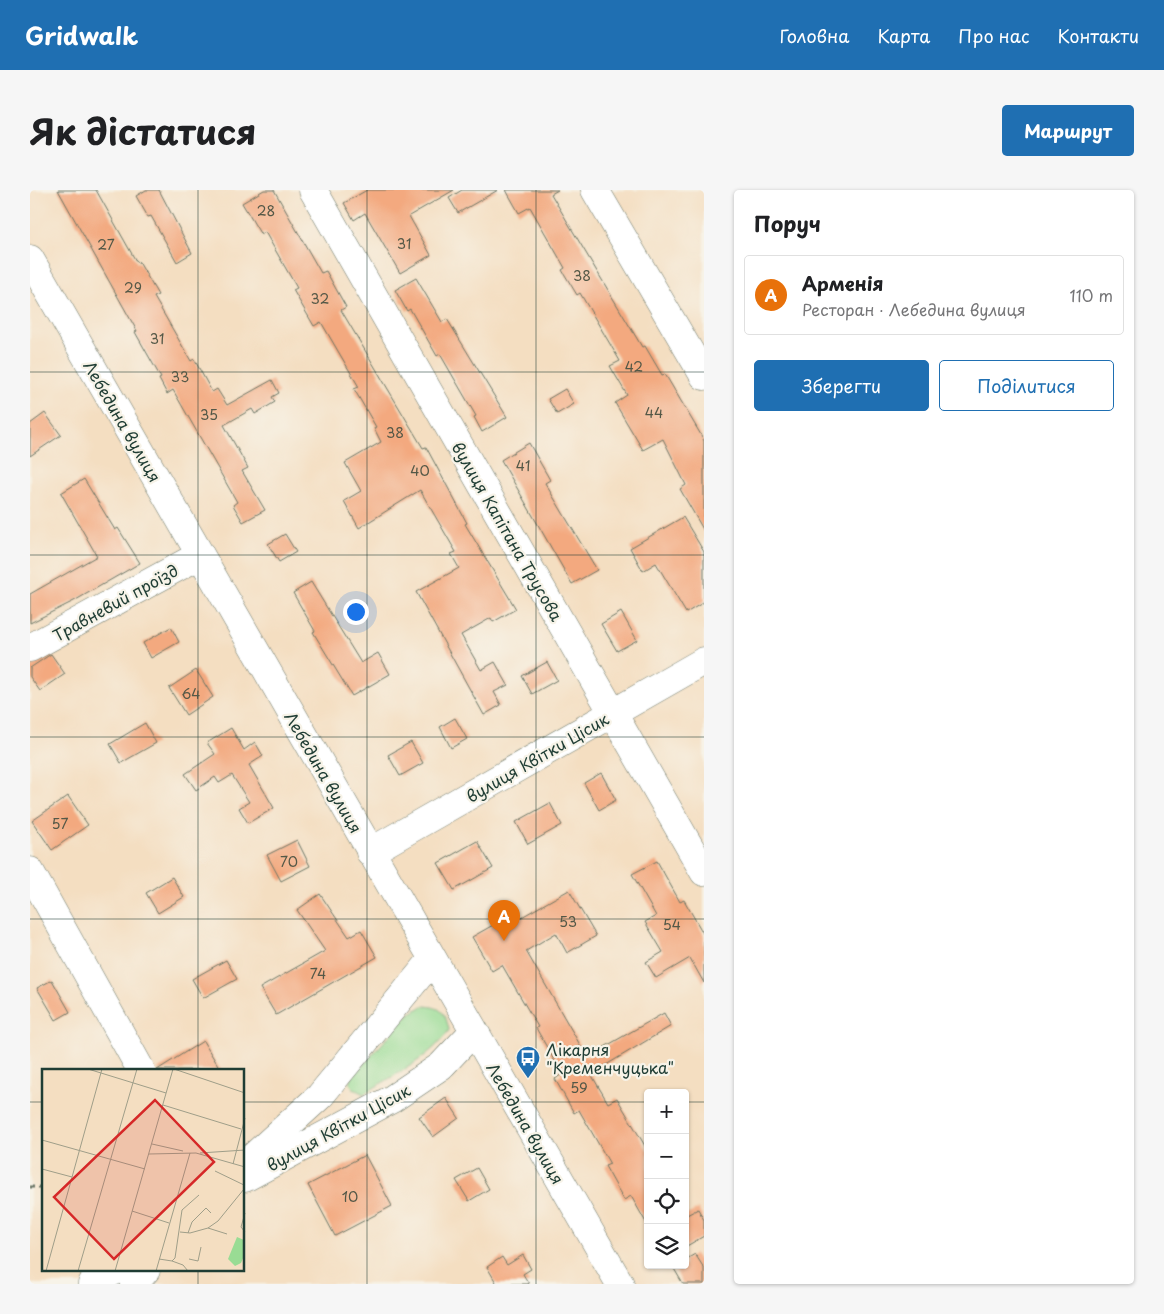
<!DOCTYPE html>
<html lang="uk">
<meta charset="utf-8">
<style>
:root{--surface:#fff;--page:#f6f6f6;--text:#202124;--muted:#757577;--line:#e0e0e0;--accent:#1f6fb2}
body{margin:0;font-family:"Playpen Sans",sans-serif;background:var(--page);color:var(--text)}
.controls{position:absolute;right:15px;bottom:15px;display:grid;overflow:hidden;border-radius:5px;box-shadow:0 1px 4px #0004}
.controls button{width:45px;height:45px;display:grid;place-items:center;padding:0;border:0;border-bottom:1px solid var(--line);background:var(--surface);color:var(--text);font:25px sans-serif}
.you{position:absolute;left:325px;top:421px;width:18px;height:18px;margin:-12px;border:4px solid #fff;border-radius:50%;background:#1a73e8;box-shadow:0 0 0 8px #1a73e833}
.badge{display:grid;place-items:center;width:32px;height:32px;border-radius:50%;background:var(--accent);color:#fff;font-size:16px;font-weight:700}
.pin{position:absolute;translate:-50% -41px;filter:drop-shadow(0 1px 2px #0008)}
.pin::after{content:'';position:absolute;top:26px;width:18px;height:15px;background:inherit;clip-path:polygon(0 0,100% 0,50% 100%)}
.list{margin:0;padding:0;list-style:none}
h2{display:flex;justify-content:space-between;align-items:center;height:65px;margin:0;padding:0 20px;font-size:21px}
h2 small{font-size:16px;font-weight:400;color:var(--muted)}
.list li{display:grid;grid-template-columns:32px 1fr auto;gap:15px;align-items:center;box-sizing:border-box;height:80px;margin:0 10px 10px;padding:0 10px;border:1px solid var(--line);border-radius:5px}
.list b{display:block;font-size:19px;white-space:nowrap}
.list p{margin:0;font-size:16px;white-space:nowrap;color:var(--muted)}
.list em{font-size:16px;font-style:normal;color:var(--muted)}
.actions{display:flex;gap:10px;padding:15px 20px}
.actions a{flex:1;padding:11px 0;border:1px solid var(--accent);border-radius:5px;text-align:center;font-size:18px;color:var(--accent)}
.actions .main{background:var(--accent);color:#fff}
.icon{flex:none;width:28px;height:28px;fill:none;stroke:currentColor;stroke-width:2;stroke-linecap:round;stroke-linejoin:round}
.map{position:relative;flex:none;width:674px;height:1094px;overflow:hidden;border-radius:5px}
header{display:flex;align-items:center;gap:30px;box-sizing:border-box;height:70px;padding:0 25px;background:var(--accent);color:#fff}
header strong{font-size:24px}
nav{display:flex;gap:28px;margin-inline-start:auto;font-size:18px}
.intro{display:flex;align-items:center;justify-content:space-between;box-sizing:border-box;height:120px;padding:0 30px}
h1{margin:0;font-size:35px}
.button{padding:12px 22px;border-radius:5px;background:var(--accent);color:#fff;font-size:18px;font-weight:700}
main{display:flex;gap:30px;padding:0 30px}
aside{flex:1;background:var(--surface);border-radius:5px;box-shadow:0 1px 4px #0004}
.map>svg:first-child{display:block}
.grass{fill:#99dc94;stroke:#5c8c64}
.building{fill:#f3a97f}
.lines{fill:none;stroke-linecap:round;stroke-linejoin:round}
.minor-casing{stroke:#6a7565;stroke-width:29}
.path{stroke:#6a7565;stroke-width:3;stroke-dasharray:4 4;stroke-linecap:butt}
.minor{stroke:#fff;stroke-width:28}
.grid{fill:none;stroke:#1f3d34;stroke-width:1;stroke-opacity:0.55}
.labels{text-anchor:middle;dominant-baseline:central;stroke-width:4.5;stroke-linejoin:round;paint-order:stroke}
.number-label{font-size:14px;fill:#545847}
.street-label{font-size:16px;fill:#1f3d34;stroke:#f7f3e8}
.poi-label{font-size:16px;fill:#1f3d34;stroke:#f7f3e8;text-anchor:start}
.inset-road{fill:none;stroke:#9f9e89;stroke-width:1}
.view{fill:#d62828;fill-opacity:0.15;stroke:#d62828;stroke-width:2.5}
.inset-edge{fill:none;stroke:#1f3d34;stroke-width:2.5}
</style>
<header>
<strong>Gridwalk</strong>
<nav><a>Головна</a><a>Карта</a><a>Про нас</a><a>Контакти</a></nav>
</header>
<div class="intro"><h1>Як дістатися</h1><a class="button">Маршрут</a></div>
<main>
<div class="map">
<svg width="674" height="1094" viewBox="0 0 674 1094">
<rect width="100%" height="100%" fill="#f7f3e8"/>
<filter id="ink" filterUnits="userSpaceOnUse"><feTurbulence type="fractalNoise" baseFrequency=".02" numOctaves="2"/><feDisplacementMap in="SourceGraphic" scale="10" xChannelSelector="R" yChannelSelector="G"/><feConvolveMatrix kernelMatrix="1 2 1 2 8 2 1 2 1" color-interpolation-filters="sRGB"/></filter>
<filter id="wash" filterUnits="userSpaceOnUse"><feTurbulence type="fractalNoise" baseFrequency=".0096" numOctaves="4" result="noise"/><feDisplacementMap in="SourceGraphic" scale="20" xChannelSelector="R" yChannelSelector="G"/><feGaussianBlur stdDeviation="1.12" result="paint"/><feColorMatrix in="noise" values="0 0 0 0 0 0 0 0 0 0 0 0 0 0 0 0 0 1.4 0 .05"/><feComposite in="paint" operator="in"/></filter>
<g filter="url(#wash)">
<rect width="100%" height="100%" fill="#f4dec1"/>
<path class="grass" d="M393 816C412 817 415 822 419 840 400 869 363 885 334 904L324 899 320 893 323 886 379 824Z"/>
<g id="blocks">
<g class="building">
<path d="M28 0H66L107 73 109 72 128 105 124 107 161 171 164 169 182 202 187 199 197 215 242 190 249 203 242 207 245 212 225 224 222 219 194 235 218 278 212 281 235 320 213 332 203 315 207 312 143 200 137 204 129 189 131 188 105 142 107 141Z"/>
<path d="M116 0H129L162 63 147 72 121 26 118 27 106 6Z"/>
<path d="M234 0H244L291 83 296 81 316 117 311 120 393 258 396 257 437 333 435 334 486 419 463 432 461 428 431 445 451 480 465 472 478 495 464 502 471 515 454 525 386 402 429 378 421 364 426 362 390 300 329 338 314 311 331 301 315 273 351 252 344 238 346 237 324 199 329 197 291 132 284 136 263 100 267 98 235 42 231 45 212 13Z"/>
<path d="M337 0H424L379 26 401 65 370 83 335 23 324 30 314 13Z"/>
<path d="M432 0H468L428 23 419 8Z"/>
<path d="M476 0H528L521 4 547 48 612 157 615 156 632 185 635 184 671 245 674 251V341L650 299 656 295 633 249 613 260 585 213 597 205 580 176 590 171 550 103 547 105 532 80 535 78 500 17 489 23Z"/>
<path d="M386 88 412 132 417 129 477 227 452 242 444 227 446 226 410 164 407 166 380 119 377 121 365 100Z"/>
<path d="M535 199 544 214 527 224 518 209Z"/>
<path d="M15 223 31 245 0 266V234Z"/>
<path d="M499 253 520 290 515 293 567 380 542 394 471 270Z"/>
<path d="M54 289 85 340 88 338 110 373 44 411 0 433V404L67 366 31 303Z"/>
<path d="M653 327 674 362V412L656 423 626 373 613 381 600 358Z"/>
<path d="M255 344 266 362 249 372 238 354Z"/>
<path d="M281 392 331 473 348 463 360 484 322 506 283 442 285 441 263 403Z"/>
<path d="M591 422 607 450 587 461 571 434Z"/>
<path d="M141 437 149 452 121 468 113 453Z"/>
<path d="M21 464 35 484 10 501 0 487V478Z"/>
<path d="M517 472 527 490 502 504 492 486Z"/>
<path d="M166 480 183 507 156 525 139 498Z"/>
<path d="M425 528 437 549 421 558 410 537Z"/>
<path d="M115 533 126 553 91 573 80 554Z"/>
<path d="M201 538 214 560 225 552 233 566 219 575 244 618 218 633 209 618 219 612 202 585 189 593 185 587 166 600 155 584 185 564 177 553Z"/>
<path d="M381 552 393 573 370 586 358 565Z"/>
<path d="M571 583 586 610 569 620 554 593Z"/>
<path d="M38 606 58 635 22 660 2 631Z"/>
<path d="M520 613 532 635 498 654 486 632Z"/>
<path d="M267 650 280 676 251 691 237 665Z"/>
<path d="M447 651 463 678 424 700 408 673Z"/>
<path d="M627 671 650 712 654 710 674 745V793L660 768 626 788 616 772 633 762 615 732 626 726 602 684Z"/>
<path d="M142 687 154 707 128 723 116 703Z"/>
<path d="M539 700 566 746 537 763 526 743 496 761 557 867 634 823 641 836 561 884 578 913 587 908 618 961V1036L601 1006 594 1010 575 976 580 974 549 920 544 923 525 889 532 884 506 838 508 837 472 775 462 781 442 747 486 722 490 728Z"/>
<path d="M290 704 319 747 331 740 347 767 246 825 230 798 295 761 267 720Z"/>
<path d="M196 770 207 789 173 808 162 789Z"/>
<path d="M22 790 40 822 26 830 7 798Z"/>
<path d="M173 851 191 880H127Z"/>
<path d="M416 908 429 928 403 947 389 927Z"/>
<path d="M335 965 362 1016 305 1046 278 995Z"/>
<path d="M447 978 459 999 439 1011 426 990Z"/>
<path d="M668 1019 674 1030V1046L655 1057V1026Z"/>
<path d="M665 1064 674 1078V1094H653L643 1077 655 1075V1070Z"/>
<path d="M493 1065 501 1079 493 1084 499 1094H467L457 1077 472 1067 477 1075Z"/>
</g>
</g>
</g>
<g filter="url(#ink)">
<use href="#blocks" fill-opacity="0" stroke="#6a7565" stroke-width="1"/>
<g class="lines">
<defs>
<g id="minor">
<path d="M283 0 674 682"/>
<path d="M565 0 674 186"/>
<path d="M0 69 590 1094"/>
<path d="M0 458 170 365"/>
<path d="M340 662 674 471"/>
<path d="M0 681 111 880"/>
<path d="M214 975 290 906 402 770"/>
<path d="M215 988 362 909 411 876 444 841"/>
<path d="M62 1094 86 1080"/>
<path d="M104 1094 116 1080"/>
</g>
</defs>
<use href="#minor" class="minor-casing"/>
<path class="path" d="M0 997H14"/>
<use href="#minor" class="minor"/>
</g>
</g>
<path class="grid" d="M168 0V880M337 0V1094M506 0V1094M0 182H674M0 365H674M0 547H674M0 729H674M0 912H14M214 912H618M655 912H674M168 1080V1094"/>
<defs>
<symbol id="bus-pin" viewBox="-11 -11 22 30"><path d="M0 17L-7.5 6A9.5 9.5 0 1 1 7.5 6Z" fill="#1f6fb2" stroke="#f7f3e8"/><path d="M-5-6H5V4H4V6H2V4H-2V6H-4V4H-5ZM-3.5-4V0h7V-4ZM-3.5 1.2v1.5H-2V1.2ZM2 1.2v1.5H3.5V1.2Z" fill="#fff"/></symbol>
</defs>
<g fill-rule="evenodd">
<use href="#bus-pin" x="484" y="854" width="28" height="38"/>
</g>
<g class="labels">
<g class="number-label">
<text x="236" y="20">28</text>
<text x="374" y="53">31</text>
<text x="76" y="54">27</text>
<text x="552" y="85">38</text>
<text x="103" y="97">29</text>
<text x="290" y="108">32</text>
<text x="127" y="148">31</text>
<text x="604" y="176">42</text>
<text x="150" y="186">33</text>
<text x="624" y="222">44</text>
<text x="179" y="224">35</text>
<text x="365" y="242">38</text>
<text x="493" y="275">41</text>
<text x="390" y="280">40</text>
<text x="161" y="503">64</text>
<text x="30" y="633">57</text>
<text x="259" y="671">70</text>
<text x="538" y="731">53</text>
<text x="642" y="734">54</text>
<text x="288" y="783">74</text>
<text x="549" y="897">59</text>
<text x="320" y="1006">10</text>
</g>
<g class="street-label">
<text transform="translate(93 231) rotate(60)">Лебедина вулиця</text>
<text transform="translate(478 341) rotate(60)">вулиця Капітана Трусова</text>
<text transform="translate(85 412) rotate(-29)">Травневий проїзд</text>
<text transform="translate(507 567) rotate(-30)">вулиця Квітки Цісик</text>
<text transform="translate(294 582) rotate(60)">Лебедина вулиця</text>
<text transform="translate(496 933) rotate(60)">Лебедина вулиця</text>
<text transform="translate(308 937) rotate(-29)">вулиця Квітки Цісик</text>
</g>
<g class="poi-label">
<text x="516" y="859">Лікарня<tspan x="516" dy="18">"Кременчуцька"</tspan></text>
</g>
</g>
<g transform="translate(12 879)">
<rect width="202" height="202" fill="#f4dec1"/>
<path d="M195 168 202 171V187L199 194 193 197 186 190Z" fill="#99dc94"/>
<path class="inset-road" d="M46 0 124 24M132 0 203 24M121 36 199 60M0 71 103 100M110 75 141 82M158 84 203 81M107 85 154 84 203 98M191 95 203 49M0 100 30 108M90 142 127 154M203 144 199 158 203 163M166 159 176 152 202 120V116L173 102M138 163 148 164 166 159 185 165M146 164 150 153 164 139 169 144M117 190 130 192 133 189 140 141 157 126M147 190 156 192 159 178M130 192 141 196 146 202M4 202 60 0M36 202 95 0M73 202 131 0M114 202 148 84"/>
<path class="view" d="M113 31 172 93 72 190 12 128Z"/>
<rect width="202" height="202" class="inset-edge"/>
</g>
</svg>
<div class="controls">
<button>+</button>
<button>−</button>
<button><svg class="icon" aria-label="locate" viewBox="0 0 24 24"><circle cx="12" cy="12" r="6"/><path d="M12 2v4M12 18v4M2 12h4M18 12h4"/></svg></button>
<button><svg class="icon" aria-label="layers" viewBox="0 0 24 24"><path d="M12 4l9 5-9 5-9-5zM3 14l9 5 9-5"/></svg></button>
</div>
<div class="you"></div>
<div class="pin badge" style="left:474px;top:751px;background:#e8710a">A</div>
</div>
<aside>
<h2>Поруч<small></small></h2>
<ul class="list">
<li><span class="badge" style="background:#e8710a">A</span><div><b>Арменія</b><p>Ресторан · Лебедина вулиця</p></div><em>110 m</em></li>
</ul>
<div class="actions"><a class="main">Зберегти</a><a>Поділитися</a></div>
</aside>
</main>
